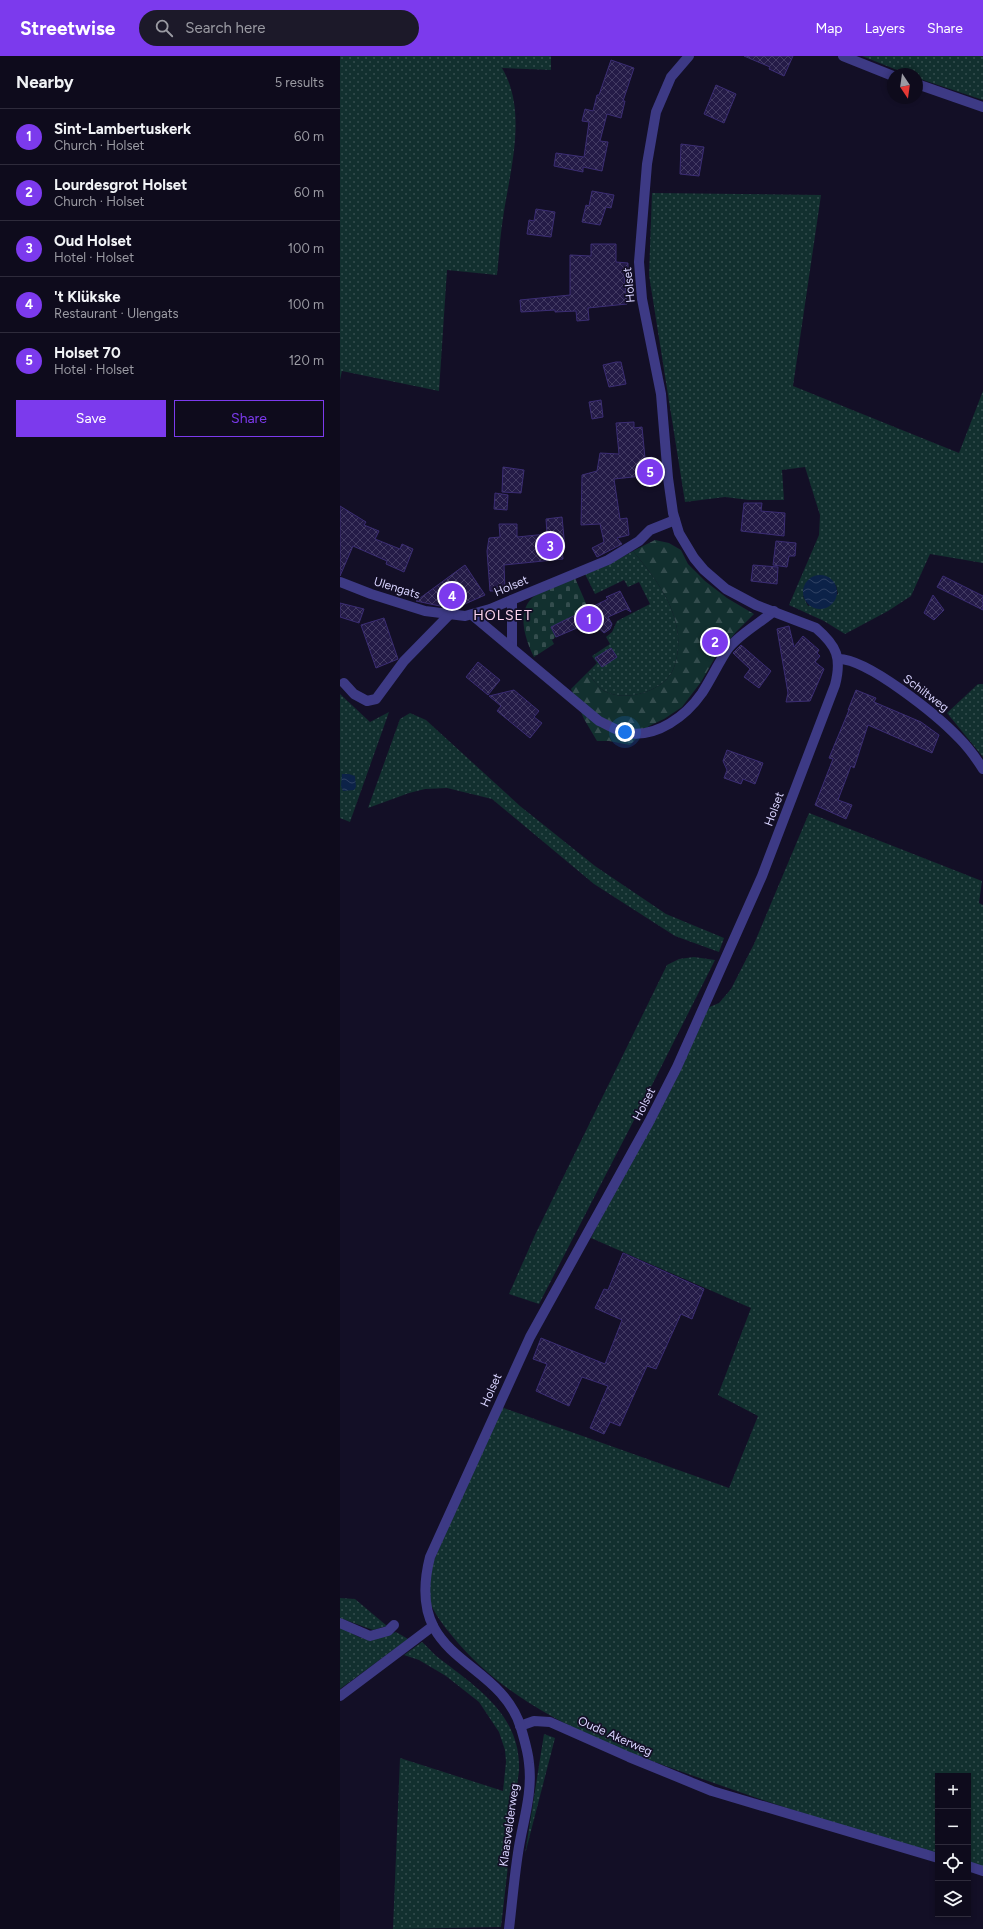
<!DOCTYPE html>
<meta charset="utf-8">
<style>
:root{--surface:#0e0b1c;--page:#1c1929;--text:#f1f3f6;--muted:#9b9ba3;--line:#2e2b3b;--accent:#7c3aed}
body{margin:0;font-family:Figtree,sans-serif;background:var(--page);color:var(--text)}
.controls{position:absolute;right:12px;bottom:12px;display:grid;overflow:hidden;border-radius:0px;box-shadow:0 2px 6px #0003}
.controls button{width:36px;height:36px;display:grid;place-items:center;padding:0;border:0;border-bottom:1px solid var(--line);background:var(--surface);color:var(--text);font:20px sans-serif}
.compass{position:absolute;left:547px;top:12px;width:36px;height:36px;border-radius:50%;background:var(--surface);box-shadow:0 2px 6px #0003;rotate:167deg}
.you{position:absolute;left:285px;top:676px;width:14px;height:14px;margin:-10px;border:3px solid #fff;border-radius:50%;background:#1a73e8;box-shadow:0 0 0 6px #1a73e833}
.badge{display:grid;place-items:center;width:26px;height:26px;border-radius:50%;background:var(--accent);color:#fff;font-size:13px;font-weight:700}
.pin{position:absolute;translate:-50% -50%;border:2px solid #fff;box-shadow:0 1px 4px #0006}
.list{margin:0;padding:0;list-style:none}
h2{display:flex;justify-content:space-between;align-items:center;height:52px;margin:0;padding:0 16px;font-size:17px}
h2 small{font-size:13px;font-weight:400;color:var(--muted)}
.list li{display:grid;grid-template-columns:26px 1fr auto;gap:12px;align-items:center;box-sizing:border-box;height:56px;padding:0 16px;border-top:1px solid var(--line)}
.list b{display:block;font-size:15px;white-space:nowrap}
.list p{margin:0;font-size:13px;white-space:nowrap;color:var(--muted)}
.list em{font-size:13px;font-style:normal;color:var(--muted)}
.actions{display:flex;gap:8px;padding:12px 16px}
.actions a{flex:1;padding:9px 0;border:1px solid var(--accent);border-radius:0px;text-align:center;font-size:14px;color:var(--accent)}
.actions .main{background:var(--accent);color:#fff}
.icon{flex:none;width:22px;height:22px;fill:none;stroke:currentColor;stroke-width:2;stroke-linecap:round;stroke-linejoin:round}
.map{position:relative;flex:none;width:643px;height:1873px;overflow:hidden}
header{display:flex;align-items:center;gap:24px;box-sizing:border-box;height:56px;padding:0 20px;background:var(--accent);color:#fff}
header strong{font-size:19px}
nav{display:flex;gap:22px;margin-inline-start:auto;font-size:14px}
.search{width:280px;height:36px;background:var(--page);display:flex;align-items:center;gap:10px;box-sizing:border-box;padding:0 14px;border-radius:22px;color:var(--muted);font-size:15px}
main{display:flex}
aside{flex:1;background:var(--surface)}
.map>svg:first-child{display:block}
.grass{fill:url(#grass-dots);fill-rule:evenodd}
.forest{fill:url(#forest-firs)}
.cemetery{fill:url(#cemetery-stones)}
.water{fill:url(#water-waves)}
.building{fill:url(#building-cross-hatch);stroke:#3b2d73}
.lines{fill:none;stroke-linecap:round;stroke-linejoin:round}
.minor{stroke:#3d3a85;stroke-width:10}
.labels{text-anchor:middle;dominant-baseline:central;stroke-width:3.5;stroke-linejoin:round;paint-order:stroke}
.street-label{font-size:12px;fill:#d9d4ff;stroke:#130f26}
.quarter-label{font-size:14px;letter-spacing:1px;fill:#ffd6f0;stroke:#130f26}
</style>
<header>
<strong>Streetwise</strong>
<div class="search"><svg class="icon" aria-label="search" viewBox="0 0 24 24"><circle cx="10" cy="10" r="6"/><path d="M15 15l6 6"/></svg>Search here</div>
<nav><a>Map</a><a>Layers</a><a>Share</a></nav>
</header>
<main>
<aside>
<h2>Nearby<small>5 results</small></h2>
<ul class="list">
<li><span class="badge">1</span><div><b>Sint-Lambertuskerk</b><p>Church · Holset</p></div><em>60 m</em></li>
<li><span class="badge">2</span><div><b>Lourdesgrot Holset</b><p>Church · Holset</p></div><em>60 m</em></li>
<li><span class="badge">3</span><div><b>Oud Holset</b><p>Hotel · Holset</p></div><em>100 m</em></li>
<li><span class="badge">4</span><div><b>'t Klükske</b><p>Restaurant · Ulengats</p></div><em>100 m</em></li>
<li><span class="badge">5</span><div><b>Holset 70</b><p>Hotel · Holset</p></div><em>120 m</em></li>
</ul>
<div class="actions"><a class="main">Save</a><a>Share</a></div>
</aside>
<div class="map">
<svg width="643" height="1873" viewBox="0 0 643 1873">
<defs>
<pattern id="grass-dots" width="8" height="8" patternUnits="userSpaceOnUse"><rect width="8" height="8" fill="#12302f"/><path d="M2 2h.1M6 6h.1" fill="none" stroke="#344d4e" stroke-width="1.8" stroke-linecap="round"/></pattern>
<pattern id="forest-firs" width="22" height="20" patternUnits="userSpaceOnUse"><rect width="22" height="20" fill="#12302f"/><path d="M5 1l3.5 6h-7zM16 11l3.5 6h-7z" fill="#344d4e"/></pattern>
<pattern id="cemetery-stones" width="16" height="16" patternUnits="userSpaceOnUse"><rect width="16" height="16" fill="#12302f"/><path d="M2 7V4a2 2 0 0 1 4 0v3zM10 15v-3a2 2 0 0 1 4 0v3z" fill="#344d4e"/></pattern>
<pattern id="water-waves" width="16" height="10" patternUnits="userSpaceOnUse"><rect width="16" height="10" fill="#0c2248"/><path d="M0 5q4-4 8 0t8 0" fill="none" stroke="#2f4163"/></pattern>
<pattern id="building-cross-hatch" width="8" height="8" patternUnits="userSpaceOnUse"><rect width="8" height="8" fill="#241b47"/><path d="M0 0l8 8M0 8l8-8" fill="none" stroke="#433b63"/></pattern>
</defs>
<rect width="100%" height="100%" fill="#130f26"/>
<g class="grass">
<path d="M0 0H211V14L162 12C188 56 170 114 163 162 160 181 159 200 157 219L107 214 99 335 2 315 0 324Z"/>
<path d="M522 0H643V44L577 22V18H567Z"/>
<path d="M312 137 481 139 453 330 619 397 643 335V507L590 498 571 540 548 555 505 578 484 565 449 549 479 479 480 459 465 411 442 414 444 444H409L385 441 345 446 309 219ZM496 529 498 538 468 550 463 540Z"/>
<path d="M293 495C314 521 335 546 338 580 339 591 337 606 332 616 320 637 284 646 264 635 258 631 252 622 247 617L257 607 252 600 270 588 266 581 272 576 277 565 310 548 299 526 288 531 284 524 255 538 245 518 268 509Z"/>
<path d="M638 628H643V701L607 657Z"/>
<path d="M0 638 30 666 49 656 10 766 0 762Z"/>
<path d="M70 657 86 664 180 750 255 810 326 858 384 882 379 896 335 880 254 828 152 743 107 732 85 733 69 737 28 752 60 663Z"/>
<path d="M469 757 642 825 639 847 643 849V1813L628 1809V1720H598V1799C522 1776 446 1753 371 1726 279 1694 177 1659 113 1581 104 1570 90 1553 88 1538 87 1530 90 1519 91 1511L161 1351 389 1432 418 1360 378 1339 411 1252 251 1182 365 953 379 947 391 933 414 888Z"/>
<path d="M354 901 375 904 309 1035 199 1248 169 1238 195 1179 327 909 339 903Z"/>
<path d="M0 1542 15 1543 47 1570 33 1574 0 1562Z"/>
<path d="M0 1571C26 1585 27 1588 56 1576L68 1583 0 1633Z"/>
<path d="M82 1586C88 1591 93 1598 100 1603 138 1632 181 1660 179 1714L161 1871 53 1873 60 1702 163 1735 166 1706 165 1694 159 1676 139 1646 106 1620 79 1604 64 1599Z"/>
<path d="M204 1678 215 1682 185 1798Z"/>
</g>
<path class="forest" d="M315 484 329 487 341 494 348 508 365 525 387 542 414 558 396 576 376 600 361 626 342 651 324 663 309 670 290 689 269 685H257L244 663 231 633 247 617C252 622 258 631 264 635 284 646 320 637 332 616 337 606 339 591 338 580 335 546 314 521 293 495Z"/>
<path class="cemetery" d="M235 522 248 552 211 571 216 581 212 584 214 588 194 601C186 585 176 557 192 542 199 536 225 527 235 522Z"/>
<g class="water">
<circle cx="480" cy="536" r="17"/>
<path d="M2 718H9L15 720 16 731 14 734 3 735 1 730Z"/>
</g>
<g class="building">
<path d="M404 0H453L444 20 429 13 430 11Z"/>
<path d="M271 4 294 12 283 45H285L281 62 267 58 260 85 268 86 262 115 243 111V116L214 110 216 97 244 101 249 66 242 65 245 53 253 55 257 39H259Z"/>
<path d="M376 29 396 38 384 67 364 58Z"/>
<path d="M341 88 364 91 359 120 340 118Z"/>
<path d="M252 135 274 139 271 152 266 151 260 169 242 166 246 149 249 150Z"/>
<path d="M196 153 215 156 211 181 187 178 189 164 194 165Z"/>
<path d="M251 188H276V206L288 207V219H284L287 248 248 252 249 264 237 265 236 255 215 256V254L181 256 180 244 230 239V199L251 200Z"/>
<path d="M276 306H281L286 328 269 331 263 309Z"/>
<path d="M261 344 263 361 252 363 249 346Z"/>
<path d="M294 366V372L302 371 305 402 312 401V419L274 423 280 463 287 462 289 479 277 482 282 488 257 501 252 492 264 486 260 468 241 469 242 419 257 415 260 397 279 398 276 367Z"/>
<path d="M163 411 184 414 181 437 162 436Z"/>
<path d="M155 437 168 439 167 454 154 453Z"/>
<path d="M404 447H422L421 455 445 457 444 480 401 475Z"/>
<path d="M0 450 26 466 24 469 39 475 35 483 60 493 62 488 73 493 64 516 46 508 47 505 13 490 0 520Z"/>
<path d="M222 461 225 492H222L223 503 164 509 165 535H150L147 495 149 482 160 481 159 468H177V481L207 478 206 463Z"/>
<path d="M436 485 456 487 455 500H449L447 511 433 509Z"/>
<path d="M125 509 145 539 116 552 104 536 100 550 76 545Z"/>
<path d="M413 509 438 511 437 528 411 525Z"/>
<path d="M603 520 643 540V554L597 531Z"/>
<path d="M280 535 291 556 286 553 268 561 272 568 270 573 264 577 253 567 238 573 237 572 216 581 211 571 268 543 266 541Z"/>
<path d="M593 539 604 554 594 564 584 557Z"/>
<path d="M0 547 24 553 19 567 0 561Z"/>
<path d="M44 562 58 603 36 612 21 569Z"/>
<path d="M449 570 454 591 463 580 479 594 477 597 480 600 475 606 484 613 470 645 446 646 448 637 437 573Z"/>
<path d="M401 589 431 615 419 632 404 621 410 613 393 597Z"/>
<path d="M271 592 277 601 262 611 255 602Z"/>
<path d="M138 606 160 624 148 639 126 621Z"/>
<path d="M174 634 199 655 194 661 202 667 190 682 157 655 161 650 149 640Z"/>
<path d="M516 634 536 642 534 646 581 666 599 679 592 697 528 669 514 712 511 710 498 744 512 749 506 763 475 749 493 703 489 702 509 654H508Z"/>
<path d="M387 694 423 707 415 728 403 723 401 728 384 722 387 714 383 705Z"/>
<path d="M283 1197 364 1233 352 1263 341 1258 316 1313 307 1310 280 1370 270 1366 264 1378 250 1372 268 1330 242 1321 229 1350 196 1335 207 1308 193 1303 201 1282 265 1308 282 1264 255 1252 264 1233 268 1234Z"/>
</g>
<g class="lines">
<g class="minor">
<path d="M503 0 553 20"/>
<path d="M577 28 643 51"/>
<path d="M0 526 31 538 85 555 125 560 150 553 268 504 299 485 310 474 335 464"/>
<path d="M172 544V591"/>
<path d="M132 559 259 665C268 669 277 675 287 677 317 682 346 660 362 637 371 623 378 608 387 594 399 578 419 568 434 555"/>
<path d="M498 603C527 602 598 660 619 682 628 691 636 702 643 713"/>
<path d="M4 627 14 638 27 645 36 643 64 605 109 559"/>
<path d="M0 1567 30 1580 48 1575 54 1569"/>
<path d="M0 1640 93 1570"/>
<path d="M180 1670 194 1665 210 1666 289 1701 372 1735 598 1802"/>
<path d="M628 1810 643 1815"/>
<path d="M169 1873C172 1848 174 1823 178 1797 182 1768 193 1738 189 1707 188 1695 184 1683 181 1672 159 1600 63 1607 90 1501L190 1281 309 1066 337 1011 422 820 495 629C502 602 497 590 476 572L416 549 386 533 364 514 354 502 339 477 333 457 328 422 321 338 302 243 299 206 307 108 316 56 331 21 349 0"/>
</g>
</g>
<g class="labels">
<g class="street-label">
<text transform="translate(289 229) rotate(-96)">Holset</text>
<text transform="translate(171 530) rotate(-23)">Holset</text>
<text transform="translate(57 532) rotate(17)">Ulengats</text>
<text transform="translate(586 637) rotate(37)">Schiltweg</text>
<text transform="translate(434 753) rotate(-70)">Holset</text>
<text transform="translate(304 1048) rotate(-63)">Holset</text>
<text transform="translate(151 1334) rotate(-66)">Holset</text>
<text transform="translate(275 1680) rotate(24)">Oude Akerweg</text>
<text transform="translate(169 1769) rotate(-82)">Klaasvelderweg</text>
</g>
<g class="quarter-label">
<text x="163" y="559">HOLSET</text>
</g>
</g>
</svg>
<div class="controls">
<button>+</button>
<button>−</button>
<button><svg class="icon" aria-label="locate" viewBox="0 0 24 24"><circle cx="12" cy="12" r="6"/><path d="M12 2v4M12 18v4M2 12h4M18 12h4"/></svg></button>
<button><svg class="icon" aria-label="layers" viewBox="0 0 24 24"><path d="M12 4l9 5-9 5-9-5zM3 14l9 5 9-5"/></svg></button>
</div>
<svg class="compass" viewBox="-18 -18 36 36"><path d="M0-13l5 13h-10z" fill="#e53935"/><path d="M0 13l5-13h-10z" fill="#9b9ba3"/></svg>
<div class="you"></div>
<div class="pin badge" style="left:249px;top:563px">1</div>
<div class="pin badge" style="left:375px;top:586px">2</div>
<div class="pin badge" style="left:210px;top:490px">3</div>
<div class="pin badge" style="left:112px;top:540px">4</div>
<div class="pin badge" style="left:310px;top:416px">5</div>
</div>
</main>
